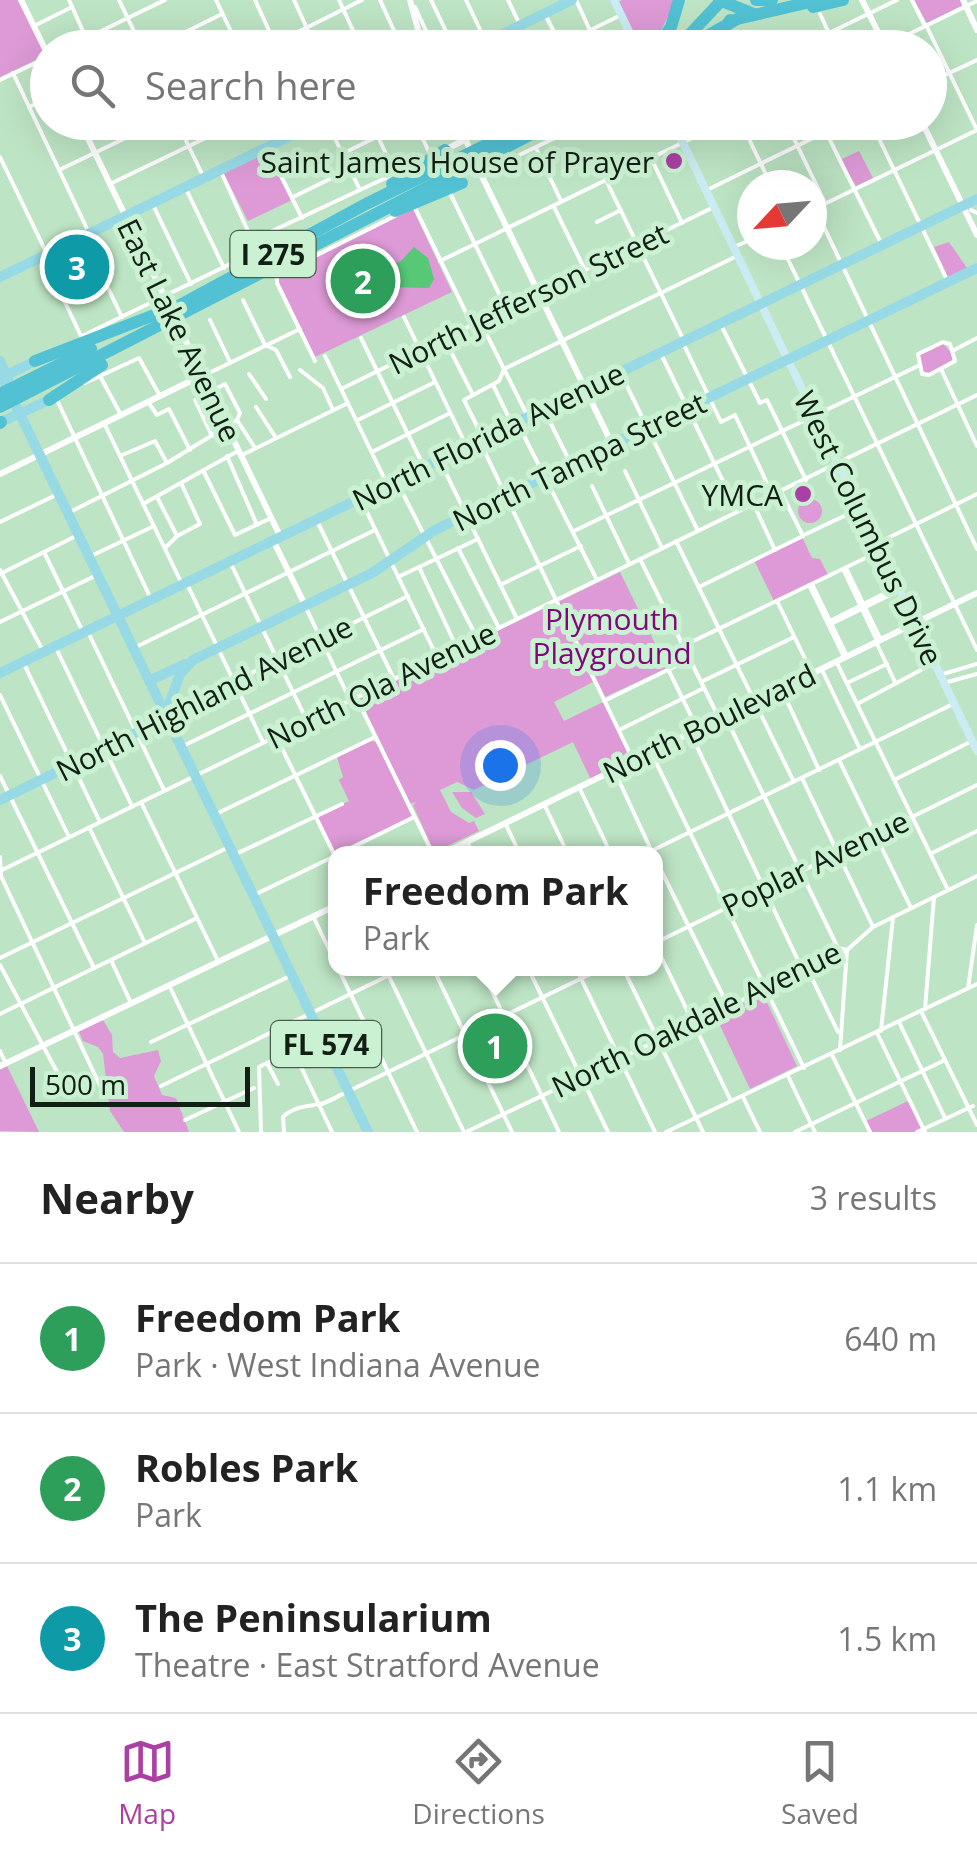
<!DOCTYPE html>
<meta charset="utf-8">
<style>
:root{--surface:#fff;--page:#f6f6f6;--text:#222;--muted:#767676;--line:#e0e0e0;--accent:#a940a2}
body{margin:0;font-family:"Open Sans",sans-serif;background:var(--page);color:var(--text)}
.compass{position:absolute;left:737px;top:170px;width:90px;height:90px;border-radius:50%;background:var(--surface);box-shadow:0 10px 40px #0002;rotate:244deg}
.scale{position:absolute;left:30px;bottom:25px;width:220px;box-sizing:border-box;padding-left:10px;border:5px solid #111f14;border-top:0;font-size:28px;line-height:35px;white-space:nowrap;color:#111f14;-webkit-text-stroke:8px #caf1d1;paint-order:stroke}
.you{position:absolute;left:500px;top:765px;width:35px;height:35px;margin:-25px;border:8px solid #fff;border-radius:50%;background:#1a73e8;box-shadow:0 0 0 15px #1a73e833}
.badge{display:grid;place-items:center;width:65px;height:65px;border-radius:50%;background:var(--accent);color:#fff;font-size:32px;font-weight:700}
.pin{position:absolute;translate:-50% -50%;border:5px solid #fff;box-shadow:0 2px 10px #0006}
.popup{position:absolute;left:328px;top:846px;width:335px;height:130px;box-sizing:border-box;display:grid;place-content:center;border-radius:20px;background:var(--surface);filter:drop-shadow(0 2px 8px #0005);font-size:32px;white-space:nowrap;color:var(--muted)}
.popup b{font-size:38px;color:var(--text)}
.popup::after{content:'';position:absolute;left:50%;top:100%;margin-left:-20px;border:20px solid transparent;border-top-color:var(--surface)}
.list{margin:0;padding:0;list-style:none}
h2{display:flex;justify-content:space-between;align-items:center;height:130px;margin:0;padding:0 40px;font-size:42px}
h2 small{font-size:32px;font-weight:400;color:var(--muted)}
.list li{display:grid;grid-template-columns:65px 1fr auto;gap:30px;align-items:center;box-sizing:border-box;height:150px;padding:0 40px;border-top:2px solid var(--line)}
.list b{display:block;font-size:38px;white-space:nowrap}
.list p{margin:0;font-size:32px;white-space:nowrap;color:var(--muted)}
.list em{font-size:32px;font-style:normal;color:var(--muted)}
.icon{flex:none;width:55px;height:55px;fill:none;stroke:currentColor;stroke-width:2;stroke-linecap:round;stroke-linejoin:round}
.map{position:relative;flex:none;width:977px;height:1132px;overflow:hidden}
.search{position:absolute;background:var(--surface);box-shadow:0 10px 40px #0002;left:30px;right:30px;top:30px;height:110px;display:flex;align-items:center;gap:25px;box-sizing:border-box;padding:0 35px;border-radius:55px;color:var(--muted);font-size:38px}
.sheet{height:580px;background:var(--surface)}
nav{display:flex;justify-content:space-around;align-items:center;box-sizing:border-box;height:140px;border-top:2px solid var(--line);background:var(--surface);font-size:28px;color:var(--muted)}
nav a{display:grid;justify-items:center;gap:5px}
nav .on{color:var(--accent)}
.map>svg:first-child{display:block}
.green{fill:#dd9ad6}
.water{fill:#56c876}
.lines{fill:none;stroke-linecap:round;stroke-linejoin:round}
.minor{stroke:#fff;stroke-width:4}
.tertiary{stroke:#fff;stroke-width:6}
.secondary{stroke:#cbecf2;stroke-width:8}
.primary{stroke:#97dae5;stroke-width:10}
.motorway{stroke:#52c1d3;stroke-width:12}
.poi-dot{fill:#a940a2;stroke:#caf1d1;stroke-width:4}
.labels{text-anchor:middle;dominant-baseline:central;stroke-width:10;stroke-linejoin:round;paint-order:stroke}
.shield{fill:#caf1d1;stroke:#485e4d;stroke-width:2.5}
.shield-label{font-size:28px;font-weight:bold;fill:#111f14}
.poi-label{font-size:30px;fill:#111f14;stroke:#caf1d1;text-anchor:end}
.street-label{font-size:30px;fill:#111f14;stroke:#caf1d1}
.park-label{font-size:30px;fill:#7f067b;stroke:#caf1d1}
</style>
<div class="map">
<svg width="977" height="1132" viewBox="0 0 977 1132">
<rect width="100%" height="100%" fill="#bde4c4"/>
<g class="green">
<path d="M0 0H18L46 55 0 77Z"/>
<path d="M622 0H677L652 47H638L617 3Z"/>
<path d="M914 0H961L963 5 927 23Z"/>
<path d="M267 150 292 200 248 221 223 172Z"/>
<path d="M859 151 873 178 856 186 840 160Z"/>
<path d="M413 209 452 292 315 357 279 283V275Z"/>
<path d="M949 242 967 268 948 277 934 247Z"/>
<path d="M943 344 953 354 952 362 928 373 923 371 919 355Z"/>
<circle cx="810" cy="511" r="12"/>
<path d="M802 537 812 558 820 559 828 575 774 601 754 560Z"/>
<path d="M620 572 667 668 605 697 558 602Z"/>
<path d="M554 603 593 682 554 702 564 721 603 702 631 760 591 780 573 742 474 790 457 782 440 790 451 812 469 823 474 821 479 831 434 852 413 805 416 802 410 804 360 699Z"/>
<path d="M371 741 376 742 412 817 334 853 317 817 349 801 339 780 343 777 337 757Z"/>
<path d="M452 792H471L485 814 476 818 462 808Z"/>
<path d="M763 994 797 1066 750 1089 716 1017Z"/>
<path d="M503 1018 521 1056 486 1073 468 1036Z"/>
<path d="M103 1020 112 1035 113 1052 120 1058 158 1050 161 1061 154 1076 162 1095 176 1098 189 1132H124L110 1111 103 1054 98 1047 83 1041 78 1030Z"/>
<path d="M7 1066 39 1132 0 1131V1070Z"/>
<path d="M908 1101 923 1132H872L866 1121Z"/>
</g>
<path class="water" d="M414 247 428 258 434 279 429 288 391 287 362 301 342 292 335 273 349 250 369 251 388 265 400 262Z"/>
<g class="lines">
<g class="minor">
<path d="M69 0 86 38"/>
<path d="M119 0 142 48"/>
<path d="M216 0 239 48"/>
<path d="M255 0 277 48"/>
<path d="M294 0 316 48"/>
<path d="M339 0 361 48"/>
<path d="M380 0 402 48"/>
<path d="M431 0 454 48"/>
<path d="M466 0 486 42"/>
<path d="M508 0 520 25"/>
<path d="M576 0 598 48"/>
<path d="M912 0 925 26"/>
<path d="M415 7 434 48"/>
<path d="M820 14 836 48"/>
<path d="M546 16 562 48"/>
<path d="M36 25 72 7"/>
<path d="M926 25 977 130"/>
<path d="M751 32 759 48"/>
<path d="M829 33 897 0"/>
<path d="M795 39 799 48"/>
<path d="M560 45 621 15"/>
<path d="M66 48 165 0"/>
<path d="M153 48 222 14"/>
<path d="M266 48 362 0"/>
<path d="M880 48 977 1"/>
<path d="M13 73 89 233"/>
<path d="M0 80 48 57"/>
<path d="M930 82 977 60"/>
<path d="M29 107 48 98"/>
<path d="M177 122 204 178"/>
<path d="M274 122 280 136"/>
<path d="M327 122 360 190"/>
<path d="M371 122 395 173"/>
<path d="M415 122 429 152"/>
<path d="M741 122 771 185"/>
<path d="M786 122 825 203"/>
<path d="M821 122 882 245"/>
<path d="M871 122 948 282"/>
<path d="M466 139 501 122"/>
<path d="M536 148 561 201"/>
<path d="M268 150 302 218"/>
<path d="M344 153 407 122"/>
<path d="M0 157 47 254"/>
<path d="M652 160 682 223"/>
<path d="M59 170 159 122"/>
<path d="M480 174 588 122"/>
<path d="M606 180 684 341"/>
<path d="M112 183 239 122"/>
<path d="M707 190 846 122"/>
<path d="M187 191 224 268"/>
<path d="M450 193 506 308"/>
<path d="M293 197 334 177"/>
<path d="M154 207 191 284"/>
<path d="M554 207 585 270"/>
<path d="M415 208 472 325"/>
<path d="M815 208 977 549"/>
<path d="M812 210 977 130"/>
<path d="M971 210 977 213"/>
<path d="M597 222 621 210"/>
<path d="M255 239 409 167"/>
<path d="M85 240 122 317"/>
<path d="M781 245 977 650"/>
<path d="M734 247 752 239"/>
<path d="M45 260 81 336"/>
<path d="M440 261 725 122"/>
<path d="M243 300 265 345 276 350 290 377"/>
<path d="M404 317 465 443"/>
<path d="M210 320 230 362"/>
<path d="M480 321 527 415"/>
<path d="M722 327 760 403 767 400 806 480"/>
<path d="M82 336 257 251 222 174"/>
<path d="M361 338 424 467"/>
<path d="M444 338 473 395"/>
<path d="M943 342 950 344 955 361 929 375 922 374 918 354Z"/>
<path d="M684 345 721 422 735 415 773 496"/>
<path d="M954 350 977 338"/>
<path d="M325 356 387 484"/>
<path d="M662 356 737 510"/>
<path d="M315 361 277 283V275L395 216"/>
<path d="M941 369 977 446"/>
<path d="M300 370 323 388 333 410"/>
<path d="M249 374 266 399"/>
<path d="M205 375 300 329"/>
<path d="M100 376 121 415"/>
<path d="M622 376 697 529"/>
<path d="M85 383 139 358 160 396"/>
<path d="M493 385 512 424"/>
<path d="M341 389 714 207"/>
<path d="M57 400 151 599"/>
<path d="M148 402 157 415 169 409 190 450"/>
<path d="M256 407 276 438"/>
<path d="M544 410 569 460"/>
<path d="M358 420 435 382"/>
<path d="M104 423 182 584"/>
<path d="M519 426 596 578"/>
<path d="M212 436 195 400 225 384 240 413 237 420 255 448"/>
<path d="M483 438 464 400 499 381 504 369 737 256"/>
<path d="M481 444 633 760"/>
<path d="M374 451 450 413"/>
<path d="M120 456 155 441 167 463"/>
<path d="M227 456 257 525"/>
<path d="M240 456 348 403"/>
<path d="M440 461 517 619"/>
<path d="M625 471 662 548"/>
<path d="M204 472 235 535 271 518"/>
<path d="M398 484 477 638"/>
<path d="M592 486 629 563"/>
<path d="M157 497 177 536 166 547"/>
<path d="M362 502 436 655"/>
<path d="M143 504 238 451"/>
<path d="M754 505 775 550"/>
<path d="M70 512 167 463 237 420"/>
<path d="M0 522 56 495"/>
<path d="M318 523 394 679"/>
<path d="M574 531 918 366"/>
<path d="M806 534 859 509"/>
<path d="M177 536 200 524 182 485"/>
<path d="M676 541 793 780"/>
<path d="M878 543 977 494"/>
<path d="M458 548 499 628"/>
<path d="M44 552 83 632"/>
<path d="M91 556 154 526"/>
<path d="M640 559 719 718"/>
<path d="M232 566 307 721"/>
<path d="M419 567 457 648"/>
<path d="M846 568 881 640"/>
<path d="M843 569 877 641"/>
<path d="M0 570 43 651"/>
<path d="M0 574 76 536"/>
<path d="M398 577 478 539"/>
<path d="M812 584 847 656"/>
<path d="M500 585 581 546"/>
<path d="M809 585 844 657"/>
<path d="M188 586 263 742"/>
<path d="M699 587 803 536 781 492"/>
<path d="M777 601 812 673"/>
<path d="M307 610 350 700"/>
<path d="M830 621 897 587"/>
<path d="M0 622 95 576"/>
<path d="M833 623 898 591"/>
<path d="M89 634 164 790"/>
<path d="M876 642 895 682"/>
<path d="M138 646 375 530"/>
<path d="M683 646 880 551"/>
<path d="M57 650 132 806"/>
<path d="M836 661 948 890"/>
<path d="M25 666 100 822"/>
<path d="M821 668 860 749"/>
<path d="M668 669 697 728"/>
<path d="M943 674 977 664"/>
<path d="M701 682 794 637"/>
<path d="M847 683 887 664"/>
<path d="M944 683 977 674"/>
<path d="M781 688 819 770"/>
<path d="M0 695 69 837"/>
<path d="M356 697 433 854"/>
<path d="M604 701 690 659"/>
<path d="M859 703 934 663"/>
<path d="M170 713 408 596"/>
<path d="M726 718 838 948 847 950 840 1050"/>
<path d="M619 730 704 688"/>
<path d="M690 732 803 971"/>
<path d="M276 736 335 856"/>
<path d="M185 745 424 629"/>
<path d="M651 752 804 1068"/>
<path d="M839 760 911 908"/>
<path d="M614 770 653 854"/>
<path d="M0 776 94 968"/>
<path d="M802 778 873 927"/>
<path d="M896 779 972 741"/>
<path d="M579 787 611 854"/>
<path d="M141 802 217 959"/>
<path d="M544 804 568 854"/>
<path d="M218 813 375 737"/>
<path d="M505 823 520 854"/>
<path d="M89 827 145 943"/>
<path d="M467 841 473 854"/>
<path d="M238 853 342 804"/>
<path d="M932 853 977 831"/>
<path d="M339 854 414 817"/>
<path d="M645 854 951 705"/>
<path d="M0 857 1 876 103 1092"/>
<path d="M655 858 728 1006"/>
<path d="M0 871 977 395"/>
<path d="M254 895 335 856"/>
<path d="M313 916 335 962"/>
<path d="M655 943 977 785"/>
<path d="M655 944 731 1101"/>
<path d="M0 958 227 848"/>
<path d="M111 960 130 1001"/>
<path d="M0 965 65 1087"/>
<path d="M338 968 417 1132"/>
<path d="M385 968 464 1132"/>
<path d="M433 968 512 1132"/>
<path d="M481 968 559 1132"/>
<path d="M528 968 608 1132"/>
<path d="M576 968 655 1132"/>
<path d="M623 968 703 1132"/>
<path d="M807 968 838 1032"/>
<path d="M169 985 239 1132"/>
<path d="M968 988 977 925"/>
<path d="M925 1009 934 897"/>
<path d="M921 1011 977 1125"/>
<path d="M0 1014 197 918"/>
<path d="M899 1022 945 1118"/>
<path d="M881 1031 893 917"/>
<path d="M877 1033 925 1132"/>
<path d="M151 1042 288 977"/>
<path d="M0 1051 6 1064"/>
<path d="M832 1055 870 1132"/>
<path d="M267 1063 278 1084"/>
<path d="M788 1076 815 1132"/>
<path d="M161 1086 404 968"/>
<path d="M743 1097 760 1132"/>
<path d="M320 1105 603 968"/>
<path d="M185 1120 254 1088"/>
<path d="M261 1132 259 1067 293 1050 332 1132"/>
<path d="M284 1132 283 1117C298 1101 321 1110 340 1095"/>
<path d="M466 1132 847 950 873 927 977 876"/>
<path d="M666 1132 977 984"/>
<path d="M795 1132 945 1060"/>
<path d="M917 1132 973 1106"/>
</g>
<g class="tertiary">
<path d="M21 0 48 55"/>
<path d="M410 0 423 48"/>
<path d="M862 0 886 48"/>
<path d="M963 0 977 30"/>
<path d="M80 122 280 536"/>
<path d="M459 122 470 150"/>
<path d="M922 122 977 235"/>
<path d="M445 150 466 139"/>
<path d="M475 162 612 444"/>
<path d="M0 474 201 376"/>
<path d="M273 540 305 605"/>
<path d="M442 854 977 593"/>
<path d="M0 1066 335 906"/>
</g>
<g class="secondary">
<path d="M614 0 637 48"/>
<path d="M673 122 977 751"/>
</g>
<g class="primary">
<path d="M474 48 572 0"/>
<path d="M0 277 319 122"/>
<path d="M0 361 8 378"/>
<path d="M0 373 368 1132"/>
<path d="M5 376 35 361"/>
<path d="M1 422 49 400"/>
<path d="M0 673 977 199"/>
<path d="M149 681 185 664"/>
<path d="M0 800 164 719 180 674 193 660 372 573 435 530 977 268"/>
</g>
<g class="motorway">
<path d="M719 0 754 14"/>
<path d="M756 0H772"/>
<path d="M813 7 843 0"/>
<path d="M656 48 671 27 679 0"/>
<path d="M677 48 722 0"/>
<path d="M686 48 737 19 819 0"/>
<path d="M713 48 730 20"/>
<path d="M549 134 573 122"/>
<path d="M392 184 445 150"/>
<path d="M395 211 462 183"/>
<path d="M35 361 180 305 366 204 533 122"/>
<path d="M0 394 91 349"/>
<path d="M49 400 102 365"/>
<path d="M0 407 555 122"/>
<path d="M0 423 1 422"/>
</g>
</g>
<g class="poi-dot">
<circle cx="674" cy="161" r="10"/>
<circle cx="803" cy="494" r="10"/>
</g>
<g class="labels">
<g class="shield">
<rect x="230.5" y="231" width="85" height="46" rx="8"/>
<rect x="271" y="1021" width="110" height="46" rx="8"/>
</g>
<g class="shield-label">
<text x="273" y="254">I 275</text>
<text x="326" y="1044">FL 574</text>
</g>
<g class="poi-label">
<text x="654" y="161">Saint James House of Prayer</text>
<text x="783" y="494">YMCA</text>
</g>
<g class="street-label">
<text transform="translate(528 298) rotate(-26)">North Jefferson Street</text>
<text transform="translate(180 330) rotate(64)">East Lake Avenue</text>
<text transform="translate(488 436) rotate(-26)">North Florida Avenue</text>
<text transform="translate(579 461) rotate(-26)">North Tampa Street</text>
<text transform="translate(869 528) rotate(64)">West Columbus Drive</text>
<text transform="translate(381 685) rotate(-26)">North Ola Avenue</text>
<text transform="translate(204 698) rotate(-27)">North Highland Avenue</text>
<text transform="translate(709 723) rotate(-26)">North Boulevard</text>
<text transform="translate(815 863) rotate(-26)">Poplar Avenue</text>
<text transform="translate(696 1019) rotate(-26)">North Oakdale Avenue</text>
</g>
<g class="park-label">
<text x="612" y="618">Plymouth<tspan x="612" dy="34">Playground</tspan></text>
</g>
</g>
</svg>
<svg class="compass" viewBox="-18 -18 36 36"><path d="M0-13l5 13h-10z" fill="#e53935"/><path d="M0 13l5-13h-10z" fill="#767676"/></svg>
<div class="scale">500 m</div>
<div class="you"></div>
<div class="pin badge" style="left:495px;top:1046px;background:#2e9e5b">1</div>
<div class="popup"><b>Freedom Park</b>Park</div>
<div class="pin badge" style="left:363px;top:281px;background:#2e9e5b">2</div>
<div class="pin badge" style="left:77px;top:267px;background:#0f9aa8">3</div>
<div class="search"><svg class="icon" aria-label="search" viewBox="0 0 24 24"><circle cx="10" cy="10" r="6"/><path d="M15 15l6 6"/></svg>Search here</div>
</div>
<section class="sheet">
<h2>Nearby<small>3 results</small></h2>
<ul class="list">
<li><span class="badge" style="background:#2e9e5b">1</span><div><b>Freedom Park</b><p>Park · West Indiana Avenue</p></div><em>640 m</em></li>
<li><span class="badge" style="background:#2e9e5b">2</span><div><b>Robles Park</b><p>Park</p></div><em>1.1 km</em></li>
<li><span class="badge" style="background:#0f9aa8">3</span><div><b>The Peninsularium</b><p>Theatre · East Stratford Avenue</p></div><em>1.5 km</em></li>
</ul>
</section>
<nav>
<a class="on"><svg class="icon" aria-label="map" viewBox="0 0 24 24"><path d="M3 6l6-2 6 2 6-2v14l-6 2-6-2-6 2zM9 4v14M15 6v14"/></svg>Map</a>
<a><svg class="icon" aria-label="directions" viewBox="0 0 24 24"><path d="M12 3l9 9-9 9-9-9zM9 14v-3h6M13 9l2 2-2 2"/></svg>Directions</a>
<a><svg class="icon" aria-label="saved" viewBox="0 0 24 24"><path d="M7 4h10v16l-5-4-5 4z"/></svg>Saved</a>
</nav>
